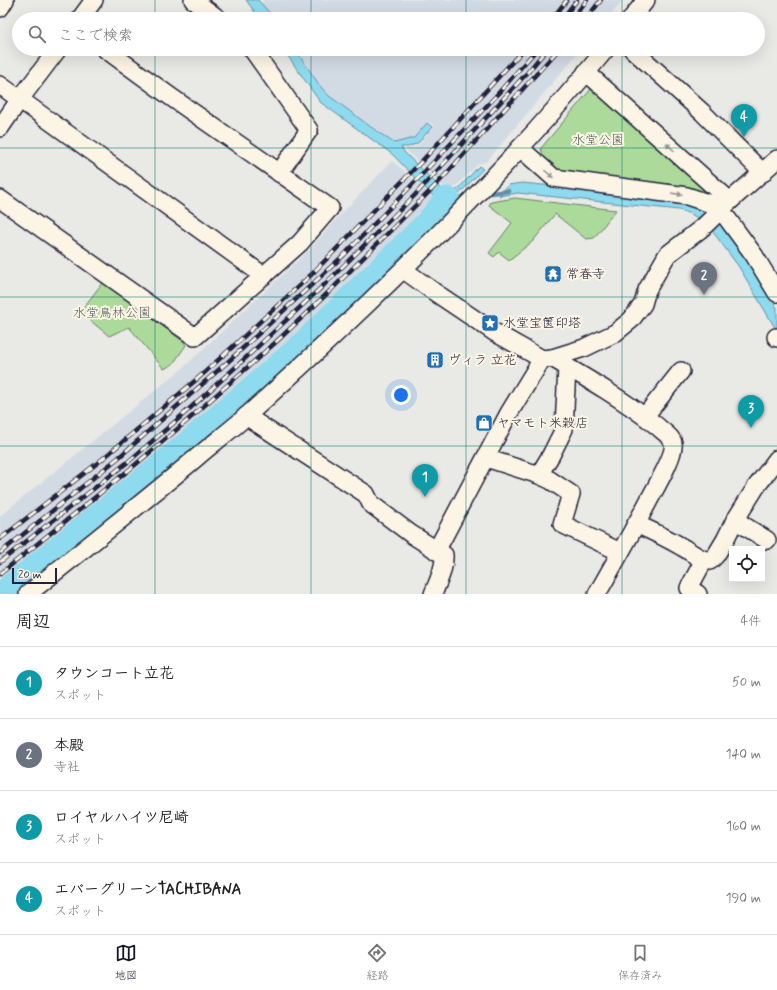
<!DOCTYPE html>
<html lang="ja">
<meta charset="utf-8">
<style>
:root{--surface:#fff;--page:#f2f2f2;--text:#222;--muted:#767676;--line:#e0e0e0;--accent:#111827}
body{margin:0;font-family:Mynerve,"Klee One",sans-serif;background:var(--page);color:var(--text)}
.controls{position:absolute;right:12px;bottom:12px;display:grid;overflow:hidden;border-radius:0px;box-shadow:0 4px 16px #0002}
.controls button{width:36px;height:36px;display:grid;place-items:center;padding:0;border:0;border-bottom:1px solid var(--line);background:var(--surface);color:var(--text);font:20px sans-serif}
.scale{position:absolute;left:12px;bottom:10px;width:45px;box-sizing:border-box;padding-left:4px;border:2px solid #22223b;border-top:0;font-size:11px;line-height:14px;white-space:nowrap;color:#22223b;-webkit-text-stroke:3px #fcf5e5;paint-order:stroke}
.you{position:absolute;left:401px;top:395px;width:14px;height:14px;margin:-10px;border:3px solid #fff;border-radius:50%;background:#1a73e8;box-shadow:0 0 0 6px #1a73e833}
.badge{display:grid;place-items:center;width:26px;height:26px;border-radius:50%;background:var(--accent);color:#fff;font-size:13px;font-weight:700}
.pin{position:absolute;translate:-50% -33px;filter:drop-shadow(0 1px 2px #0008)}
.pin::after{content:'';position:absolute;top:21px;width:14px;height:12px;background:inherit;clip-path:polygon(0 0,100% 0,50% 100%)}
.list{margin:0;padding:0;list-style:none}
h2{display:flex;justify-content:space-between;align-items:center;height:52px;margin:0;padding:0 16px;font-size:17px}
h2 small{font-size:13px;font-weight:400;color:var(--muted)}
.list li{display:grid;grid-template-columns:26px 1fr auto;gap:12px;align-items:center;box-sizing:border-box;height:72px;padding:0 16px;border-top:1px solid var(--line)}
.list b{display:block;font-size:15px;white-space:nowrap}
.list p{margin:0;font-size:13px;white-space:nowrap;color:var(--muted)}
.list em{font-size:13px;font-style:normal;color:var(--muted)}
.icon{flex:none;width:22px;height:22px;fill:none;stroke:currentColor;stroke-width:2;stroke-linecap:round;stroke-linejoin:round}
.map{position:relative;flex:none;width:777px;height:594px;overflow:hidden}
.search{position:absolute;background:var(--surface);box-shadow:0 4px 16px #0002;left:12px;right:12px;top:12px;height:44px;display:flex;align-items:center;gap:10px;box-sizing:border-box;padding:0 14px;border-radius:22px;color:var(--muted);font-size:15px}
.sheet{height:340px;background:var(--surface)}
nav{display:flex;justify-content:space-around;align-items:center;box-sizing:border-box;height:56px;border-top:1px solid var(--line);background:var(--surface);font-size:11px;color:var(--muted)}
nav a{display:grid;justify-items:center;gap:2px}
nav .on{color:var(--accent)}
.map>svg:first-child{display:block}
.built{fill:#d2dae4}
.green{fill:#abda9a;stroke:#667e6a}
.water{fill:#8edaee;stroke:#6390a6}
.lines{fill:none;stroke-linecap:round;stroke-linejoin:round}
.stream{stroke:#6390a6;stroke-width:4.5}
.river{stroke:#8edaee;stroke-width:27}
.minor-casing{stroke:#22223b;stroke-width:20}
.minor{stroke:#fcf5e5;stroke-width:17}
.rail-casing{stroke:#22223b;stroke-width:4.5}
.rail{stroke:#fcf5e5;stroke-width:3;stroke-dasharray:9;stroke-linecap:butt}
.oneway{fill:#9a9698}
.grid{fill:none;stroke:#0f766e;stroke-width:1;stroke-opacity:0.55}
.labels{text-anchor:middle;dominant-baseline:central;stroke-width:4;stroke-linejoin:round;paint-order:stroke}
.park-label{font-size:13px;fill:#4b5958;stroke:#fcf5e5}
.poi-label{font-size:13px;fill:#22223b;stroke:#fcf5e5;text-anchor:start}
</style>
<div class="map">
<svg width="777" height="594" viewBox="0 0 777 594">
<rect width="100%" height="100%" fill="#e9e9e5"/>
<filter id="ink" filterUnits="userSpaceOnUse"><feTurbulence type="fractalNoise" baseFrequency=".025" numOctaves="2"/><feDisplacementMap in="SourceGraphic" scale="8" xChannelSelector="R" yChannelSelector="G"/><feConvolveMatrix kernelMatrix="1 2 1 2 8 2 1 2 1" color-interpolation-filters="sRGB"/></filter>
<g filter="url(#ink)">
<g class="built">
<path d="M264 0H623L607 19H275L261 4Z"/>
<path d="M295 49H581L486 162 479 163 452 190 443 186 405 149 418 146 434 125 428 122 414 138 395 143 375 130 328 95 320 86Z"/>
<path d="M392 161 404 171 433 198 421 227 294 350 83 527 0 593V516L183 368 309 250 342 213Z"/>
</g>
<g class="green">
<path d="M591 89H599L713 191 707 195 559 171 543 158 541 148Z"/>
<path d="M515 198 616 210 594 238 586 239 555 214 533 241 509 260 499 252 494 257 489 253 512 223 489 205 491 202Z"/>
<path d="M103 282 184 342 186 345 173 364 164 369 129 327 109 336 80 312Z"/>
</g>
<g class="water">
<path d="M246 0H258L275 19H260Z"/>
<path d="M283 49H295L320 86 328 95 375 130 394 143 414 138 427 123 432 127 418 143 408 147H401L405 153 444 191 452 193 458 189 479 166 483 169 426 228 422 225 438 207V202L433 196 392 154 320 102Z"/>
<path d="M522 183 564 187 683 201 704 208 721 222 750 261 777 308V331L739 267 708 225 699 219 691 214 679 210 518 193 499 196 508 185Z"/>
</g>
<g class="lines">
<g class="stream">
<path d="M484 194 508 191"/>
<path d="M448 200 467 197"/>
</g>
<path class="river" d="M3 594 179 452 297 351 428 224 447 200"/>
<defs>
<g id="minor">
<path d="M193 0 219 19"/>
<path d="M0 8 5 0"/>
<path d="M80 19 94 0"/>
<path d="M631 19 646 0"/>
<path d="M252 49 309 130 279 173"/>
<path d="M632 49 702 112 763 173"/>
<path d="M586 72 730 201"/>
<path d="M0 85 264 276"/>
<path d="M0 128 20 99 58 49"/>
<path d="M520 148 554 178 687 196 711 204 721 210 754 255 777 293"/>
<path d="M0 199 195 337 300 243 330 208 171 97 105 49"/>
<path d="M404 270 433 291 494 332 542 359"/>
<path d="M776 337 777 338"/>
<path d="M552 358C588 379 624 400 657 426 661 430 672 437 673 443 676 454 653 492 647 504 631 534 614 564 597 594"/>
<path d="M246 416 366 494 371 504 411 534 444 555C445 568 438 582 433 594"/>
<path d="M645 416 681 371"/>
<path d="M486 458 539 475 550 480 571 494 562 524 620 552"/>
<path d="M539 475 551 455 564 429 567 367"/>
<path d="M735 520 767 540"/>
<path d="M636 524C652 531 667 538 682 547 690 551 699 560 710 561L716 555 725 540 734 522 756 487 777 459"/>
<path d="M436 551 443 538 509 413 542 359 552 358 584 348 615 333 631 320 643 304 647 290 667 255 702 228 730 201 777 159"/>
<path d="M28 594C84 549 141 504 196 458 211 445 227 433 242 420 371 304 496 183 606 49"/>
<path d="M698 594 689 588 704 560"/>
</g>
</defs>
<use href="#minor" class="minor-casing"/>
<use href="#minor" class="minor"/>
<defs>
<g id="rail">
<path d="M552 19 567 0"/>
<path d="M562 19 577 0"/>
<path d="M572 19 587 0"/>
<path d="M586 19 601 0"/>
<path d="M0 539 100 461 203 374 312 274 422 161 524 49"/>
<path d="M0 553 118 458 231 359 344 255 409 188 495 97 537 49"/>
<path d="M0 562 129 461 177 420 238 365 323 286 415 195 527 73 547 49"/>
<path d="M0 574 135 465 188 420 276 342 331 290 438 183 559 49"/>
</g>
</defs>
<use href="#rail" class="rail-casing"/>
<use href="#rail" class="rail"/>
</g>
<defs><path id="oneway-solid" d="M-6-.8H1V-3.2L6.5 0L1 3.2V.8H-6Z"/></defs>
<g class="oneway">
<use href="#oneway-solid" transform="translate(670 147) rotate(-138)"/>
<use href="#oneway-solid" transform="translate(549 174) rotate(40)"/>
<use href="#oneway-solid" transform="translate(677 194) rotate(8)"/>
</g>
</g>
<path class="grid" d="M155 0V19M311 0V19M466 0V19M622 0V19M155 49V594M311 49V594M466 49V594M622 49V594M0 148H777M0 297H777M0 446H777"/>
<defs>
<symbol id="temple-square" viewBox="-11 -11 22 22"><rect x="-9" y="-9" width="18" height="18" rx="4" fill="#1f6fb2" stroke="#fcf5e5"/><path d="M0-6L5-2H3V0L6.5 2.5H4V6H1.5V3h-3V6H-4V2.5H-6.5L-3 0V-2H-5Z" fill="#fff"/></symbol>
<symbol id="sight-square" viewBox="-11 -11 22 22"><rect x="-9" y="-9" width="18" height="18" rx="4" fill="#1f6fb2" stroke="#fcf5e5"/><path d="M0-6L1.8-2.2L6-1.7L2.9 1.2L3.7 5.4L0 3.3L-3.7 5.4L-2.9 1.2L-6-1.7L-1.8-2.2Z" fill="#fff"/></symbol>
<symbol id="building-square" viewBox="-11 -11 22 22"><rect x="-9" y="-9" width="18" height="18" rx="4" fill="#1f6fb2" stroke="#fcf5e5"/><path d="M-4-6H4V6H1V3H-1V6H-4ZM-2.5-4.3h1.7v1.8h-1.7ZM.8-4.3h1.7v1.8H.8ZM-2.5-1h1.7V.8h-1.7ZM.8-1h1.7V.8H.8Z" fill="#fff"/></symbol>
<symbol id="shop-square" viewBox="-11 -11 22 22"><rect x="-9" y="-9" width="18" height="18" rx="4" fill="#1f6fb2" stroke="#fcf5e5"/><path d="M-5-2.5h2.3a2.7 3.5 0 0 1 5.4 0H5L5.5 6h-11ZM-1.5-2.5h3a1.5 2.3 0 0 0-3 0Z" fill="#fff"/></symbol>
</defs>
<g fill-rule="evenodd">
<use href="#temple-square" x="543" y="264" width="20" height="20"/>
<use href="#sight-square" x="480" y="313" width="20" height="20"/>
<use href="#building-square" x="425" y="350" width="20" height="20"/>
<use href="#shop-square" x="474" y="413" width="20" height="20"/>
</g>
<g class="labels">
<g class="park-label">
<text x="598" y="140">水堂公園</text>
<text x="112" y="313">水堂鳥林公園</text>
</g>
<g class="poi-label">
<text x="566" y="274">常春寺</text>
<text x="503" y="323">水堂宝篋印塔</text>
<text x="448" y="360">ヴィラ 立花</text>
<text x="497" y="423">ヤマモト米穀店</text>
</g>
</g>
</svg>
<div class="controls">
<button><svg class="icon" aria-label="locate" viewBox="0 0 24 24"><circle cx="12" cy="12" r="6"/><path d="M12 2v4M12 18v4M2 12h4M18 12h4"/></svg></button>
</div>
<div class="scale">20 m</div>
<div class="you"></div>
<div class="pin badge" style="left:425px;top:497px;background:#0f9aa8">1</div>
<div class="pin badge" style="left:704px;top:295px;background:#6b7280">2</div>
<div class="pin badge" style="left:751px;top:428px;background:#0f9aa8">3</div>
<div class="pin badge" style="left:744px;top:137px;background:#0f9aa8">4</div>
<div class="search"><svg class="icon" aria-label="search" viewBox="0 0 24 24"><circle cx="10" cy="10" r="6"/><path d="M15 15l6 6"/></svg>ここで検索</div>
</div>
<section class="sheet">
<h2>周辺<small>4件</small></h2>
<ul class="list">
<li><span class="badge" style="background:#0f9aa8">1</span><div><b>タウンコート立花</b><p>スポット</p></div><em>50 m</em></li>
<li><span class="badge" style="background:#6b7280">2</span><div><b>本殿</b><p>寺社</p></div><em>140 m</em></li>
<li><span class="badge" style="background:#0f9aa8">3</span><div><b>ロイヤルハイツ尼崎</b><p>スポット</p></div><em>160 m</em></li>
<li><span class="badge" style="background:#0f9aa8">4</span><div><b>エバーグリーンTACHIBANA</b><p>スポット</p></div><em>190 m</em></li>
</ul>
</section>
<nav>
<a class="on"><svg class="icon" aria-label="map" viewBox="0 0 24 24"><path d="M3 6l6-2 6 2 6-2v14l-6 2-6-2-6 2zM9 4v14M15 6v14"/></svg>地図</a>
<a><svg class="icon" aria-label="directions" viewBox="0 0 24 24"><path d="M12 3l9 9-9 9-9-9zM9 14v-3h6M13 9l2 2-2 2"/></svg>経路</a>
<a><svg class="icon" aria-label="saved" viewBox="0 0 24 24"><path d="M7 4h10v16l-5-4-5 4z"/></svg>保存済み</a>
</nav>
